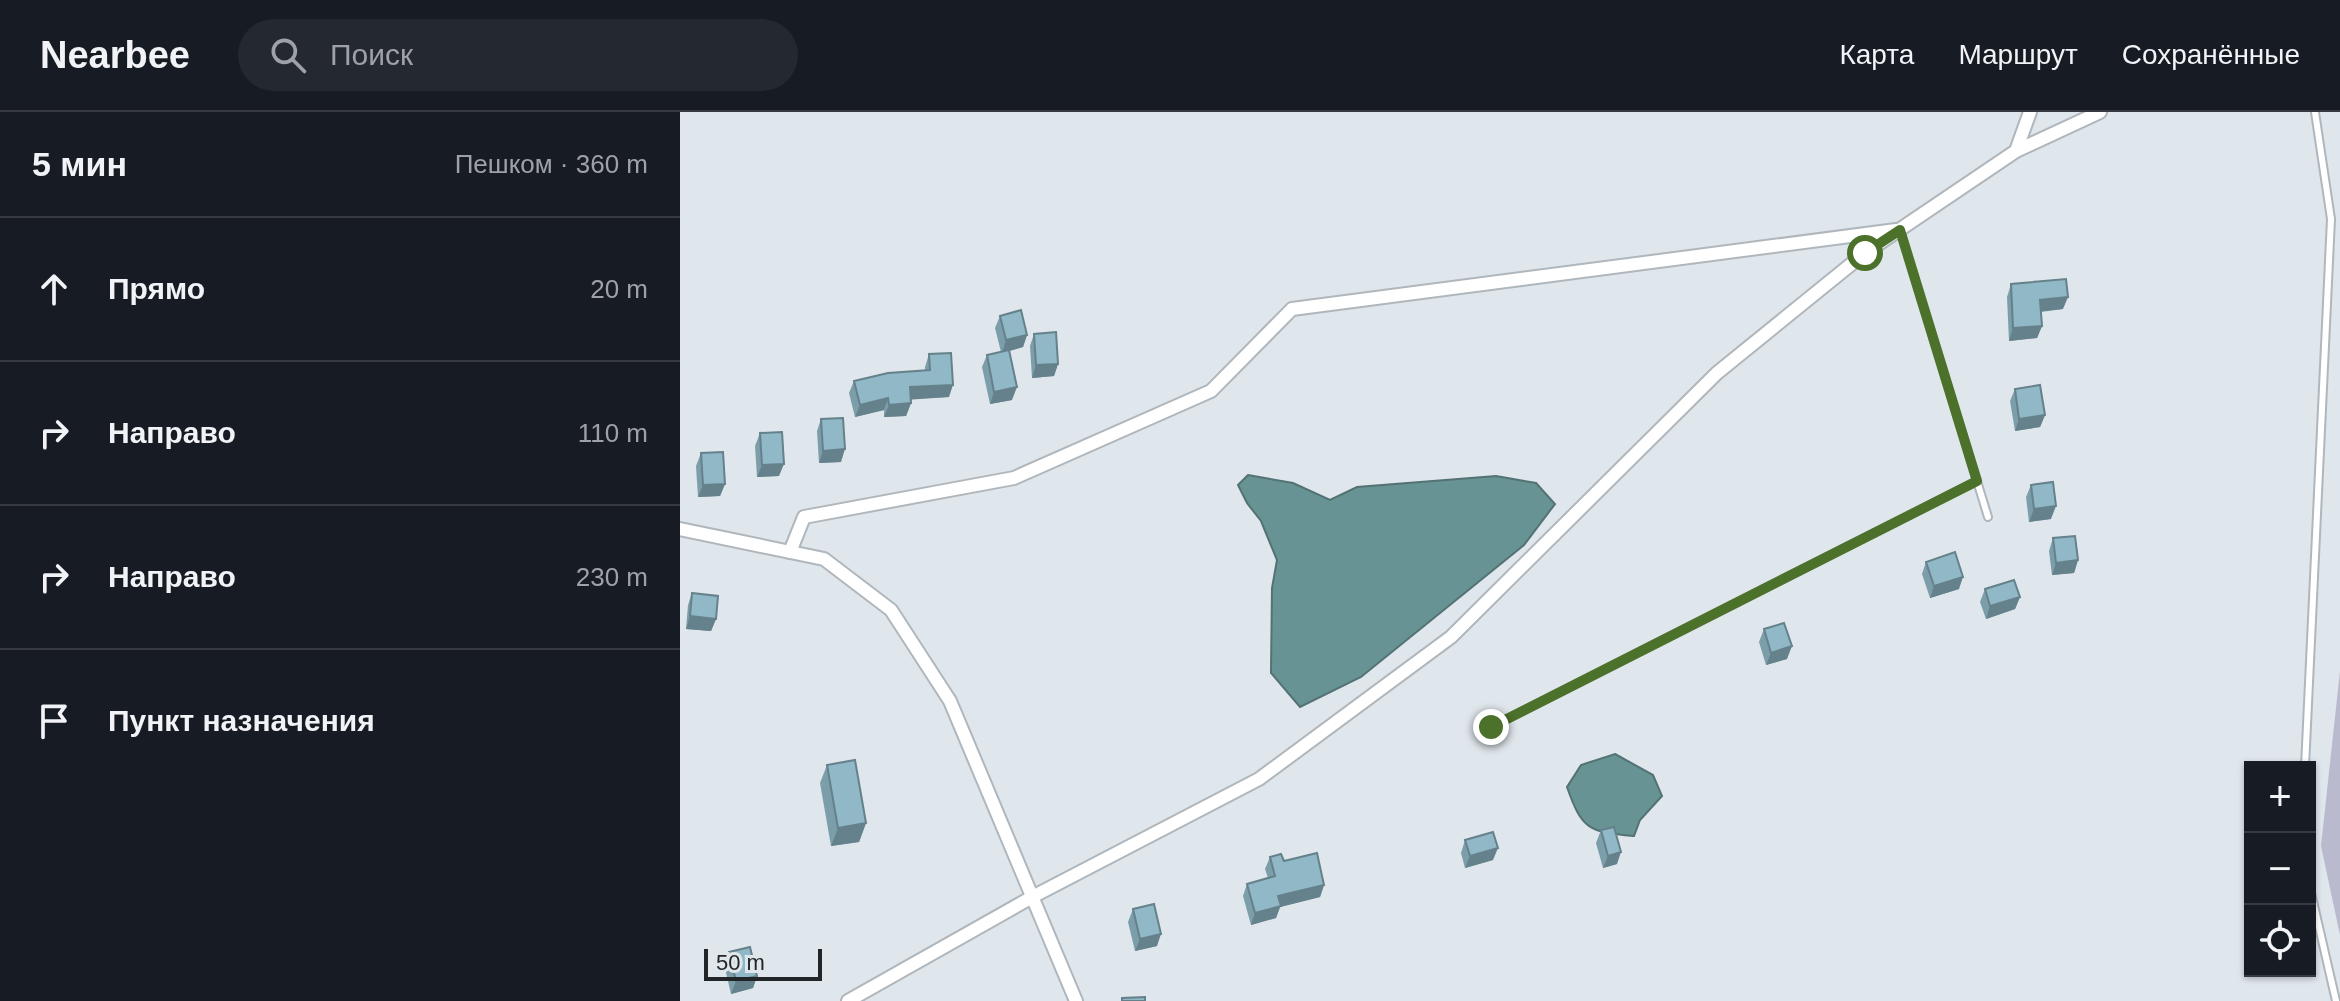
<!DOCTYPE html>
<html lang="ru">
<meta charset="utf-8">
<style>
:root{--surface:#171b24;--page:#242831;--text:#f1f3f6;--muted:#9ea1a6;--line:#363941}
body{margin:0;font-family:Arial,sans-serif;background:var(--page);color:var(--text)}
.controls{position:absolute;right:24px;bottom:24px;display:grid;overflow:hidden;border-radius:0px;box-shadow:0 2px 6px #0004}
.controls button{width:72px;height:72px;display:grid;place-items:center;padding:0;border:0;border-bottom:2px solid var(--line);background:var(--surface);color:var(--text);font:40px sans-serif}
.scale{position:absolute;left:24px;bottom:20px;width:118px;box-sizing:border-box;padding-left:8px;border:4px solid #222527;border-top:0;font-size:22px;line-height:28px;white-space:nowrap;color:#222527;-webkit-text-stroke:6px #dfe6ec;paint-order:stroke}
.stop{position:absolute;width:24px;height:24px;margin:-18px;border:6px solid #4c712a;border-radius:50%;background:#fff}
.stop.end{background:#4c712a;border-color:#fff;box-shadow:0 2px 8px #0008}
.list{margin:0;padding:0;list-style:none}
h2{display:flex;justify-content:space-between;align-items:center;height:104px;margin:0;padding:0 32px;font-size:34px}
h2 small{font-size:26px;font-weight:400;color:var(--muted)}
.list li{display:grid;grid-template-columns:52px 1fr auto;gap:24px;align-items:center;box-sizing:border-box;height:144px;padding:0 32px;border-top:2px solid var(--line)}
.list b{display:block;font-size:30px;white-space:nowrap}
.list em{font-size:26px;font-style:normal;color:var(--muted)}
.icon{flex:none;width:44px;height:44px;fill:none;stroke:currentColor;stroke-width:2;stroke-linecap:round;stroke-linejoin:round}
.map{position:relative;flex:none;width:1660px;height:889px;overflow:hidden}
header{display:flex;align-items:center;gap:48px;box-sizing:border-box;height:112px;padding:0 40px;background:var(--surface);border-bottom:2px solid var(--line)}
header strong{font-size:38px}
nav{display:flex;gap:44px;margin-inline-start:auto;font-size:28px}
.search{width:560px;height:72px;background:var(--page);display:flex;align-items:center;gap:20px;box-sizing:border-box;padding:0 28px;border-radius:44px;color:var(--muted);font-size:30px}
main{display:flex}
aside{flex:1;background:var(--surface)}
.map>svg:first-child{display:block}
.green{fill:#babacf}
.water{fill:#689394;stroke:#537273;stroke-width:2}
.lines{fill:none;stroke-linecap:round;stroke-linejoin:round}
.service-casing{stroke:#b0b7bc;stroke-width:10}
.minor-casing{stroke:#b0b7bc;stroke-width:16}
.service{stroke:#fff;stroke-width:6}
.minor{stroke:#fff;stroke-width:12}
.wall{fill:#7c9eaa}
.shaded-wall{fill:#65818b}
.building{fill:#90b8c6;stroke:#65818b;stroke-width:2}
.route{stroke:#4c712a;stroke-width:10}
</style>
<header>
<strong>Nearbee</strong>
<div class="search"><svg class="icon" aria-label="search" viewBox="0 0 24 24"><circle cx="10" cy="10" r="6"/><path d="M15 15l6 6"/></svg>Поиск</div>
<nav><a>Карта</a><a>Маршрут</a><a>Сохранённые</a></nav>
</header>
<main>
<aside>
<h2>5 мин<small>Пешком · 360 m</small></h2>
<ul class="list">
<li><svg class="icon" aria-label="ahead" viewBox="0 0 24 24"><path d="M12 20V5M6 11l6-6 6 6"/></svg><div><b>Прямо</b></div><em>20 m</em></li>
<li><svg class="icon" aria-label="right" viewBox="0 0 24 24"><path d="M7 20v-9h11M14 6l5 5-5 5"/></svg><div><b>Направо</b></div><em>110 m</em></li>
<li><svg class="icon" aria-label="right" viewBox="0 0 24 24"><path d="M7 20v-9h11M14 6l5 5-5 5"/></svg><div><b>Направо</b></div><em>230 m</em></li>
<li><svg class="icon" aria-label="arrive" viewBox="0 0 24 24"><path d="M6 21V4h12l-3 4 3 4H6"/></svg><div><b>Пункт назначения</b></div></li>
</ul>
</aside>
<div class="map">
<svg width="1660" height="889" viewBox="0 0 1660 889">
<rect width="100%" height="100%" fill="#dfe6ec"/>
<path class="green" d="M1660 559V823L1641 734Z"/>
<g class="water">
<path d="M568 363 613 371 650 388 677 375 816 364 856 371 875 392 844 433 681 565 620 595 591 561 592 476 597 448 581 409 567 391 558 373Z"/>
<path d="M935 642 973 663 982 684 960 708 954 724C909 720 902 718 887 675L901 653Z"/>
</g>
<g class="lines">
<defs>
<g id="service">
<path d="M1220 118 1308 405"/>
<path d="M811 615 1297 369"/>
<path d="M1625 655 1651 107 1635 0"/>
<path d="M1630 776 1656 889"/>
</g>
<g id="minor">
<path d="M1336 39 1350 0"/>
<path d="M0 417 144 447 211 498 270 589 396 889"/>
<path d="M110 440 124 405 334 366 531 279 612 197 1216 118"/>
<path d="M168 889 354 784 579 667 771 525 1037 261 1185 141 1336 39 1420 0"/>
</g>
</defs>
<use href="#service" class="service-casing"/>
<use href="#minor" class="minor-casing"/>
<use href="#service" class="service"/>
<use href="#minor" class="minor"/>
</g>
<g class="wall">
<path d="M1331 172 1383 197 1361 200 1362 214 1357 226 1329 229 1327 185Z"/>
<path d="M320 204 347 223 343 235 329 239 332 288 310 292 302 255 307 243 321 240 315 216Z"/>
<path d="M354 222 378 252 374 264 352 266 350 234Z"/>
<path d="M249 242 269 285 230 287 231 291 226 304 204 305V298L175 305 169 281 174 269 245 259V255Z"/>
<path d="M1335 277 1365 303 1360 315 1335 319 1330 289Z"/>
<path d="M141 307 161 350 139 351 137 319Z"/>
<path d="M80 321 99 364 77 365 75 334Z"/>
<path d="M21 341 45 372 40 384 18 385 16 354Z"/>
<path d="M1351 373 1371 407 1349 410 1346 385Z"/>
<path d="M1373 426 1398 448 1394 461 1372 463 1369 439Z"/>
<path d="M1246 450 1279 477 1250 486 1242 462Z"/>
<path d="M1305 477 1340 485 1335 497 1306 507 1300 490Z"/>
<path d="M12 481 36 507 31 519 6 517 8 493Z"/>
<path d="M1084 517 1107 547 1086 553 1079 530Z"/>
<path d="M147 653 186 711 179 730 151 734 140 671Z"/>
<path d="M921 718 937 752 923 756 916 731Z"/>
<path d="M785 728 813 748 785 756 781 741Z"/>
<path d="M590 745 604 749 644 773 640 785 600 795 596 806 571 813 563 784 567 772 588 766 585 757Z"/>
<path d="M453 797 477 834 455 839 448 810Z"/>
<path d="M49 840 77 864 73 876 51 882 44 852Z"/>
</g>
<g class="shaded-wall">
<path d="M1388 185 1383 197 1355 200 1360 188Z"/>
<path d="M1362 214 1357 226 1329 229 1333 216Z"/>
<path d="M347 223 343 235 322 241 326 228Z"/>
<path d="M378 252 374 264 352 266 356 253Z"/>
<path d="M273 273 269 285 225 288 230 275Z"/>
<path d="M337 275 332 288 310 292 314 280Z"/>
<path d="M208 286 204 298 175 305 180 293Z"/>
<path d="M231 291 226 304 204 305 209 293Z"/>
<path d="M1365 303 1360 315 1335 319 1339 307Z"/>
<path d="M165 337 161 350 139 351 143 339Z"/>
<path d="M104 352 99 364 77 365 82 353Z"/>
<path d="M45 372 40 384 18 385 23 373Z"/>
<path d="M1376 394 1371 407 1349 410 1354 397Z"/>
<path d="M1398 448 1394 461 1372 463 1376 451Z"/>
<path d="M1283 465 1279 477 1250 486 1254 474Z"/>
<path d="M1340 485 1335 497 1306 507 1310 494Z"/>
<path d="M10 504 36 507 31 519 6 517Z"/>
<path d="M1112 534 1107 547 1086 553 1091 541Z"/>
<path d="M186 711 179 730 151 734 158 716Z"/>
<path d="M818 736 813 748 785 756 790 744Z"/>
<path d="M941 740 937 752 923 756 928 744Z"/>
<path d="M644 773 640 785 600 795 596 806 571 813 575 801 598 784Z"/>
<path d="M481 822 477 834 455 839 460 827Z"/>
<path d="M77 864 73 876 51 882 56 869Z"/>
</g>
<g class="building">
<path d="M1386 167 1388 185 1360 188 1362 214 1333 216 1331 172Z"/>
<path d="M341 198 347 223 326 228 320 204Z"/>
<path d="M376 220 378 252 356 253 354 222Z"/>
<path d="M329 238 337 275 314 280 307 243Z"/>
<path d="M271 241 273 273 230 275 231 291 209 293 208 286 180 293 174 269 208 261 250 258 249 242Z"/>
<path d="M1360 273 1365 303 1339 307 1335 277Z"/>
<path d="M163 306 165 337 143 339 141 307Z"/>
<path d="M102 320 104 352 82 353 80 321Z"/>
<path d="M43 340 45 372 23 373 21 341Z"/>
<path d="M1373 370 1376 394 1354 397 1351 373Z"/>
<path d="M1395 424 1398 448 1376 451 1373 426Z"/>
<path d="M1275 440 1283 465 1254 474 1246 450Z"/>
<path d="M1334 468 1340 485 1310 494 1305 477Z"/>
<path d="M12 481 38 484 36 507 10 504Z"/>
<path d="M1104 511 1112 534 1091 541 1084 517Z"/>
<path d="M175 648 186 711 158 716 147 653Z"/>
<path d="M934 715 941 740 928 744 921 718Z"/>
<path d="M813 720 818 736 790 744 785 728Z"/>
<path d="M637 741 644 773 598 784 601 794 575 801 567 772 595 764 590 745 601 742 604 749Z"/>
<path d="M474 792 481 822 460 827 453 797Z"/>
<path d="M70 835 77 864 56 869 49 840Z"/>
<path d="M465 885V889H442V886Z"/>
</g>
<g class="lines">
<path class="route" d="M811 615 1297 369 1220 118 1185 141"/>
</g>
</svg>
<div class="controls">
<button>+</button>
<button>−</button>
<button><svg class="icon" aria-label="locate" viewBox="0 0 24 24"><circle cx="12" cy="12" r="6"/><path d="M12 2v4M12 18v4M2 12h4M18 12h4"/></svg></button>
</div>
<div class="scale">50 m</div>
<div class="stop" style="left:1185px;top:141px"></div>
<div class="stop end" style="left:811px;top:615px"></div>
</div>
</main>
